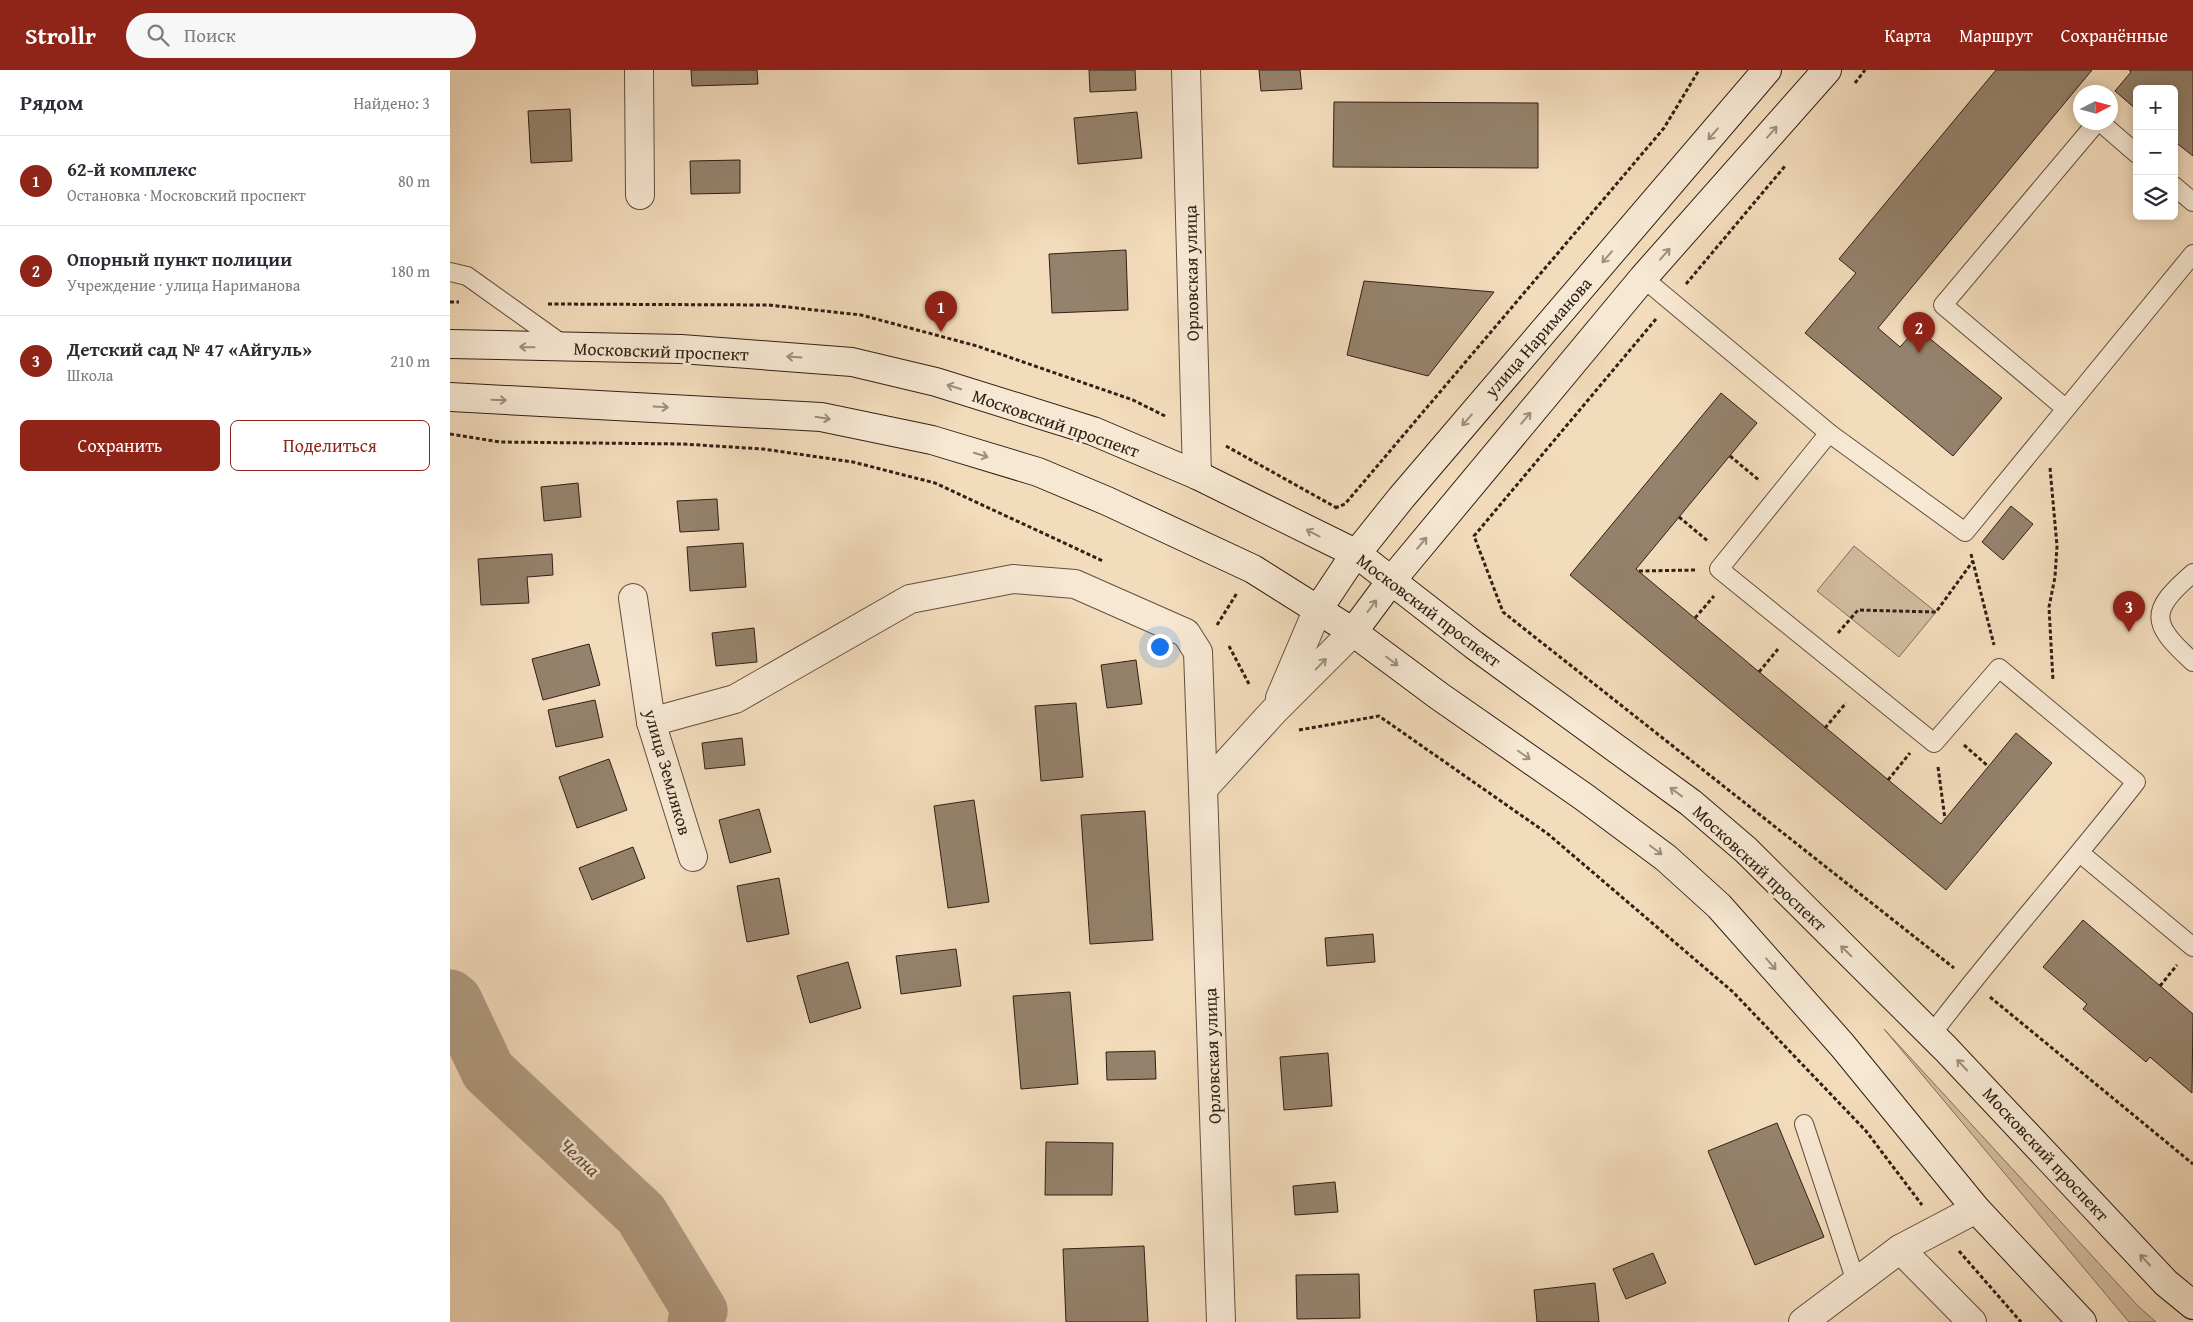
<!DOCTYPE html>
<html lang="ru">
<meta charset="utf-8">
<style>
:root{--surface:#fff;--page:#f7f7f7;--text:#2b2b33;--muted:#7c7c81;--line:#e1e1e2;--accent:#8f2418}
body{margin:0;font-family:"Gentium Book Plus",serif;background:var(--page);color:var(--text)}
.controls{position:absolute;right:15px;top:15px;display:grid;overflow:hidden;border-radius:8px;box-shadow:0 2px 12px #0003}
.controls button{width:45px;height:45px;display:grid;place-items:center;padding:0;border:0;border-bottom:1px solid var(--line);background:var(--surface);color:var(--text);font:25px sans-serif}
.compass{position:absolute;left:1623px;top:15px;width:45px;height:45px;border-radius:50%;background:var(--surface);box-shadow:0 2px 12px #0003;rotate:84deg}
.you{position:absolute;left:709px;top:576px;width:18px;height:18px;margin:-12px;border:4px solid #fff;border-radius:50%;background:#1a73e8;box-shadow:0 0 0 8px #1a73e833}
.badge{display:grid;place-items:center;width:32px;height:32px;border-radius:50%;background:var(--accent);color:#fff;font-size:16px;font-weight:700}
.pin{position:absolute;translate:-50% -41px;filter:drop-shadow(0 1px 2px #0008)}
.pin::after{content:'';position:absolute;top:26px;width:18px;height:15px;background:inherit;clip-path:polygon(0 0,100% 0,50% 100%)}
.list{margin:0;padding:0;list-style:none}
h2{display:flex;justify-content:space-between;align-items:center;height:65px;margin:0;padding:0 20px;font-size:21px}
h2 small{font-size:16px;font-weight:400;color:var(--muted)}
.list li{display:grid;grid-template-columns:32px 1fr auto;gap:15px;align-items:center;box-sizing:border-box;height:90px;padding:0 20px;border-top:1px solid var(--line)}
.list b{display:block;font-size:19px;white-space:nowrap}
.list p{margin:0;font-size:16px;white-space:nowrap;color:var(--muted)}
.list em{font-size:16px;font-style:normal;color:var(--muted)}
.actions{display:flex;gap:10px;padding:15px 20px}
.actions a{flex:1;padding:11px 0;border:1px solid var(--accent);border-radius:8px;text-align:center;font-size:18px;color:var(--accent)}
.actions .main{background:var(--accent);color:#fff}
.icon{flex:none;width:28px;height:28px;fill:none;stroke:currentColor;stroke-width:2;stroke-linecap:round;stroke-linejoin:round}
.map{position:relative;flex:none;width:1743px;height:1252px;overflow:hidden}
header{display:flex;align-items:center;gap:30px;box-sizing:border-box;height:70px;padding:0 25px;background:var(--accent);color:#fff}
header strong{font-size:24px}
nav{display:flex;gap:28px;margin-inline-start:auto;font-size:18px}
.search{width:350px;height:45px;background:var(--page);display:flex;align-items:center;gap:12px;box-sizing:border-box;padding:0 18px;border-radius:28px;color:var(--muted);font-size:19px}
main{display:flex}
aside{flex:1;background:var(--surface)}
.map>svg:first-child{display:block}
.green{fill:#d2bca0;stroke:#816e5a}
.lines{fill:none;stroke-linecap:round;stroke-linejoin:round}
.river{stroke:#b19c83;stroke-width:55}
.building{fill:#95826c;stroke:#302015}
.service-casing{stroke:#614f3f;stroke-width:20}
.minor-casing{stroke:#614f3f;stroke-width:30}
.tertiary-casing{stroke:#614f3f;stroke-width:30}
.secondary-casing{stroke:#302015;stroke-width:30}
.path{stroke:#302015;stroke-width:3;stroke-dasharray:4 2.5;stroke-linecap:butt}
.service{stroke:#f7e8d3;stroke-width:18}
.minor{stroke:#f7e8d3;stroke-width:28}
.tertiary{stroke:#f7e8d3;stroke-width:28}
.secondary{stroke:#f7e8d3;stroke-width:28}
.oneway{stroke:#9d8e7e}
.labels{text-anchor:middle;dominant-baseline:central;stroke-width:5;stroke-linejoin:round;paint-order:stroke}
.street-label{font-size:18px;fill:#302015;stroke:#f7e8d3}
.water-label{font-size:19px;font-style:italic;fill:#5d4b3c;stroke:#f7e8d3}
</style>
<header>
<strong>Strollr</strong>
<div class="search"><svg class="icon" aria-label="search" viewBox="0 0 24 24"><circle cx="10" cy="10" r="6"/><path d="M15 15l6 6"/></svg>Поиск</div>
<nav><a>Карта</a><a>Маршрут</a><a>Сохранённые</a></nav>
</header>
<main>
<aside>
<h2>Рядом<small>Найдено: 3</small></h2>
<ul class="list">
<li><span class="badge">1</span><div><b>62-й комплекс</b><p>Остановка · Московский проспект</p></div><em>80 m</em></li>
<li><span class="badge">2</span><div><b>Опорный пункт полиции</b><p>Учреждение · улица Нариманова</p></div><em>180 m</em></li>
<li><span class="badge">3</span><div><b>Детский сад № 47 «Айгуль»</b><p>Школа</p></div><em>210 m</em></li>
</ul>
<div class="actions"><a class="main">Сохранить</a><a>Поделиться</a></div>
</aside>
<div class="map">
<svg width="1743" height="1252" viewBox="0 0 1743 1252">
<rect width="100%" height="100%" fill="#f3dcbc"/>
<filter id="stains"><feTurbulence type="fractalNoise" baseFrequency=".004" numOctaves="4"/><feColorMatrix values="0 0 0 0 .2 0 0 0 0 .09 0 0 0 0 .02 0 0 0 .5 -.17"/></filter>
<radialGradient id="worn" r=".72"><stop offset=".6" stop-color="#630" stop-opacity="0"/><stop offset="1" stop-color="#630" stop-opacity=".3"/></radialGradient>
<g class="green">
<path d="M1404 476 1486 542 1449 587 1367 521Z"/>
<path d="M1434 959 1688 1236 1706 1252H1679Z"/>
</g>
<g class="lines">
<path class="river" d="M0 927 5 931 38 1001 191 1144 250 1241 245 1252"/>
</g>
<g class="building">
<path d="M241 0H307L308 14 242 16Z"/>
<path d="M639 0H685L686 20 640 22Z"/>
<path d="M809 0H850L852 19 811 21Z"/>
<path d="M1546 0H1642L1428 258 1450 277 1467 258 1552 328 1503 386 1355 263 1406 203 1389 189Z"/>
<path d="M1679 0H1743V86L1724 71V19H1687V40L1665 21 1681 2Z"/>
<path d="M884 32 1088 33V98L883 97Z"/>
<path d="M120 39 122 91 81 93 78 41Z"/>
<path d="M687 42 692 88 628 94 624 48Z"/>
<path d="M290 90V123L241 124 240 91Z"/>
<path d="M676 180 678 240 602 243 599 184Z"/>
<path d="M914 211 1044 222 978 306 897 285Z"/>
<path d="M1271 323 1307 353 1186 499 1491 754 1566 663 1602 693 1496 820 1120 505Z"/>
<path d="M128 413 131 447 94 451 91 417Z"/>
<path d="M267 429 269 460 230 462 227 431Z"/>
<path d="M1561 436 1583 454 1553 490 1532 472Z"/>
<path d="M293 473 296 517 240 521 237 477Z"/>
<path d="M102 484 103 505 77 507 79 533 31 535 28 489Z"/>
<path d="M304 558 307 592 266 596 262 563Z"/>
<path d="M139 574 150 615 93 630 82 589Z"/>
<path d="M686 590 692 634 657 638 651 595Z"/>
<path d="M145 630 153 667 106 677 98 640Z"/>
<path d="M626 633 633 707 591 711 585 636Z"/>
<path d="M292 668 295 695 255 699 252 673Z"/>
<path d="M159 689 177 740 127 758 109 707Z"/>
<path d="M524 730 539 832 498 838 484 736Z"/>
<path d="M309 739 321 782 280 793 269 750Z"/>
<path d="M695 741 703 870 640 874 631 745Z"/>
<path d="M183 777 195 808 142 830 129 798Z"/>
<path d="M329 808 339 864 297 872 287 816Z"/>
<path d="M1633 850 1743 944 1742 1023 1700 987 1696 992 1633 939 1637 934 1593 897Z"/>
<path d="M923 864 925 892 877 896 875 868Z"/>
<path d="M506 879 511 916 451 924 446 886Z"/>
<path d="M398 892 411 938 360 953 347 906Z"/>
<path d="M620 922 628 1014 571 1019 563 926Z"/>
<path d="M705 981 706 1009 657 1010 656 982Z"/>
<path d="M878 983 882 1036 834 1040 830 987Z"/>
<path d="M1327 1053 1374 1167 1305 1195 1258 1081Z"/>
<path d="M596 1072 663 1073 662 1125H595Z"/>
<path d="M885 1112 888 1142 845 1145 843 1116Z"/>
<path d="M694 1176 698 1252H616L613 1179Z"/>
<path d="M1203 1183 1216 1213 1176 1229 1163 1199Z"/>
<path d="M909 1204 910 1248 847 1249 846 1205Z"/>
<path d="M1145 1213 1149 1252H1087L1084 1220Z"/>
</g>
<g class="lines">
<defs>
<g id="service">
<path d="M1650 52 1687 84"/>
<path d="M1724 116 1743 132"/>
<path d="M0 202 17 206 115 276"/>
<path d="M1193 208 1379 363 1269 499 1484 673 1549 598 1686 712C1619 798 1546 879 1481 965"/>
<path d="M1615 338 1493 235 1647 52"/>
<path d="M1379 363 1515 462 1743 184"/>
<path d="M1743 503C1699 541 1700 553 1743 592"/>
<path d="M1630 783 1743 877"/>
<path d="M1354 1054 1406 1212"/>
</g>
<g id="minor">
<path d="M189 0 190 125"/>
<path d="M183 528 201 652 243 787"/>
<path d="M201 652 285 629 460 529 563 509 625 514 736 563 748 582 753 719"/>
<path d="M1450 1179 1522 1252"/>
<path d="M1353 1252 1450 1179 1526 1139"/>
</g>
<g id="tertiary">
<path d="M736 0 747 405"/>
<path d="M830 628 867 541"/>
<path d="M771 1252 753 719 824 641 903 562"/>
</g>
<g id="secondary">
<path d="M0 274 231 279 402 292 486 312 643 361 747 405 907 484 1024 575 1241 733 1296 780 1496 979 1716 1213 1743 1235"/>
<path d="M0 327 371 347 482 370 588 402 657 431 803 499 903 562 989 626 1134 727 1216 788 1269 836 1392 975 1526 1139 1632 1252"/>
<path d="M867 541 899 493 951 428 1317 0"/>
<path d="M903 562 941 511 1193 208 1377 0"/>
</g>
</defs>
<use href="#service" class="service-casing"/>
<use href="#minor" class="minor-casing"/>
<use href="#tertiary" class="tertiary-casing"/>
<use href="#secondary" class="secondary-casing"/>
<g class="path">
<path d="M1405 13 1415 0"/>
<path d="M1236 214 1335 96"/>
<path d="M0 232H9"/>
<path d="M98 234 319 235 411 245 527 276 683 330 717 347"/>
<path d="M1206 249 1024 466 1053 542 1504 898"/>
<path d="M0 364 50 372 233 374 313 379 403 392 485 413 653 491"/>
<path d="M776 376 887 438"/>
<path d="M1280 386 1310 411"/>
<path d="M1600 398 1607 476 1605 507 1599 537 1603 611"/>
<path d="M885 438 895 434 1214 58 1249 0"/>
<path d="M1229 447 1259 472"/>
<path d="M1521 484 1544 575"/>
<path d="M1189 501 1246 500"/>
<path d="M1245 548 1264 526"/>
<path d="M767 555 787 523"/>
<path d="M1388 563 1408 540 1486 542 1523 491"/>
<path d="M779 576 800 616"/>
<path d="M1309 602 1328 579"/>
<path d="M1375 658 1396 633"/>
<path d="M849 660 929 646 1098 764 1283 922 1416 1061 1472 1135"/>
<path d="M1514 675 1538 696"/>
<path d="M1488 697 1495 749"/>
<path d="M1438 710 1460 683"/>
<path d="M1710 916 1727 895"/>
<path d="M1540 927 1743 1094"/>
<path d="M1509 1181 1571 1252"/>
</g>
<use href="#service" class="service"/>
<use href="#minor" class="minor"/>
<use href="#tertiary" class="tertiary"/>
<use href="#secondary" class="secondary"/>
</g>
<defs><path id="oneway-shaft" d="M-6 0H5M1.5-3L5.5 0L1.5 3" fill="none" stroke-width="1.6" stroke-linecap="round" stroke-linejoin="round" transform="scale(1.25)"/></defs>
<g class="oneway">
<use href="#oneway-shaft" transform="translate(1322 62) rotate(-49)"/>
<use href="#oneway-shaft" transform="translate(1263 64) rotate(131)"/>
<use href="#oneway-shaft" transform="translate(1215 184) rotate(-49)"/>
<use href="#oneway-shaft" transform="translate(1157 187) rotate(131)"/>
<use href="#oneway-shaft" transform="translate(77 277) rotate(-179)"/>
<use href="#oneway-shaft" transform="translate(344 287) rotate(-176)"/>
<use href="#oneway-shaft" transform="translate(504 317) rotate(-162)"/>
<use href="#oneway-shaft" transform="translate(49 330) rotate(2)"/>
<use href="#oneway-shaft" transform="translate(211 337) rotate(3)"/>
<use href="#oneway-shaft" transform="translate(373 348) rotate(9)"/>
<use href="#oneway-shaft" transform="translate(1076 348) rotate(-50)"/>
<use href="#oneway-shaft" transform="translate(1017 350) rotate(131)"/>
<use href="#oneway-shaft" transform="translate(531 385) rotate(17)"/>
<use href="#oneway-shaft" transform="translate(863 463) rotate(-152)"/>
<use href="#oneway-shaft" transform="translate(972 473) rotate(-50)"/>
<use href="#oneway-shaft" transform="translate(922 536) rotate(-53)"/>
<use href="#oneway-shaft" transform="translate(942 591) rotate(37)"/>
<use href="#oneway-shaft" transform="translate(871 594) rotate(-46)"/>
<use href="#oneway-shaft" transform="translate(1074 685) rotate(35)"/>
<use href="#oneway-shaft" transform="translate(1226 722) rotate(-144)"/>
<use href="#oneway-shaft" transform="translate(1206 780) rotate(37)"/>
<use href="#oneway-shaft" transform="translate(1396 881) rotate(-135)"/>
<use href="#oneway-shaft" transform="translate(1321 894) rotate(49)"/>
<use href="#oneway-shaft" transform="translate(1512 995) rotate(-133)"/>
<use href="#oneway-shaft" transform="translate(1695 1190) rotate(-133)"/>
</g>
<g class="labels">
<g class="street-label">
<text transform="translate(741 203) rotate(-91)">Орловская улица</text>
<text transform="translate(1088 267) rotate(-49)">улица Нариманова</text>
<text transform="translate(211 281) rotate(2)">Московский проспект</text>
<text transform="translate(606 353) rotate(19)">Московский проспект</text>
<text transform="translate(979 540) rotate(37)">Московский проспект</text>
<text transform="translate(218 702) rotate(74)">улица Земляков</text>
<text transform="translate(1310 798) rotate(43)">Московский проспект</text>
<text transform="translate(762 986) rotate(-92)">Орловская улица</text>
<text transform="translate(1596 1084) rotate(47)">Московский проспект</text>
</g>
<g class="water-label">
<text transform="translate(130 1087) rotate(43)">Челна</text>
</g>
</g>
<rect width="100%" height="100%" filter="url(#stains)"/>
<rect width="100%" height="100%" fill="url(#worn)"/>
</svg>
<div class="controls">
<button>+</button>
<button>−</button>
<button><svg class="icon" aria-label="layers" viewBox="0 0 24 24"><path d="M12 4l9 5-9 5-9-5zM3 14l9 5 9-5"/></svg></button>
</div>
<svg class="compass" viewBox="-18 -18 36 36"><path d="M0-13l5 13h-10z" fill="#e53935"/><path d="M0 13l5-13h-10z" fill="#7c7c81"/></svg>
<div class="you"></div>
<div class="pin badge" style="left:491px;top:262px">1</div>
<div class="pin badge" style="left:1469px;top:283px">2</div>
<div class="pin badge" style="left:1679px;top:562px">3</div>
</div>
</main>
